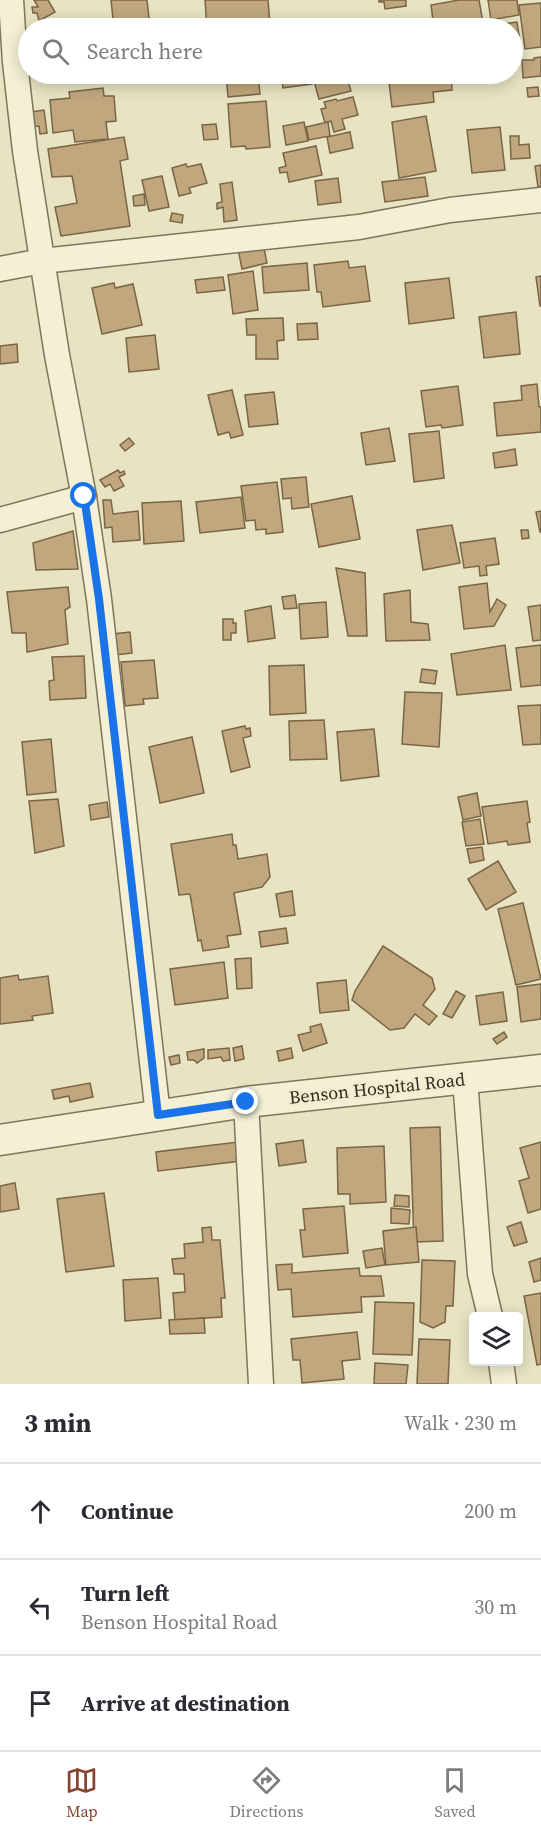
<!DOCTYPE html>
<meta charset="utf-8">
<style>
:root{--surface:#fff;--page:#f7f7f7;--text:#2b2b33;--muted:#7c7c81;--line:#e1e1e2;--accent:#854434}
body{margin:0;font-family:"Source Serif 4",serif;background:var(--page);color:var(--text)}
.controls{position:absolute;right:18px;bottom:18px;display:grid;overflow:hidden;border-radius:6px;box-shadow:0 3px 15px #0003}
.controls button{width:54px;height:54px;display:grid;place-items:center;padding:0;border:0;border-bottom:2px solid var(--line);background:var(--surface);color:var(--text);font:30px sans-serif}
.stop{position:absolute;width:18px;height:18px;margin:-14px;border:4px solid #1a73e8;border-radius:50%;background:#fff}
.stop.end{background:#1a73e8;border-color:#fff;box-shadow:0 2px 6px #0008}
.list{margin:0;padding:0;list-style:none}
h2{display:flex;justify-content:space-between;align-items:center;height:78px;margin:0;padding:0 24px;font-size:26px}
h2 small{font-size:20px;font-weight:400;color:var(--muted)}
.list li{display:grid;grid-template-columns:39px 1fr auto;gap:18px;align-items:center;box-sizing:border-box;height:96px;padding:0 24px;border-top:2px solid var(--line)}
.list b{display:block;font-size:22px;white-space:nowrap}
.list p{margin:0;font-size:20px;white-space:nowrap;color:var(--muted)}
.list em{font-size:20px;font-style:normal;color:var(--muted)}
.icon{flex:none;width:33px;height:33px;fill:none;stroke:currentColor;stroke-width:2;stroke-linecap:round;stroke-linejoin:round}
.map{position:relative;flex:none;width:541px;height:1384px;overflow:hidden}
.search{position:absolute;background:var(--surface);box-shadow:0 3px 15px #0003;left:18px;right:18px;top:18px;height:66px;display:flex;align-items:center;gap:15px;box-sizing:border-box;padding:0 21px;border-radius:33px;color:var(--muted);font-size:22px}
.sheet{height:366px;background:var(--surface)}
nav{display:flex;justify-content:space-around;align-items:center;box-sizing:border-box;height:84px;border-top:2px solid var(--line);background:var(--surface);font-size:16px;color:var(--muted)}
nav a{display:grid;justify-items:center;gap:3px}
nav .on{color:var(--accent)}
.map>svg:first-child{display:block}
.building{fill:#c0a77e;stroke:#7a6545;stroke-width:1.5}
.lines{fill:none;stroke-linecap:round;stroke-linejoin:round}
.minor-casing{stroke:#7f755c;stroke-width:27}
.tertiary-casing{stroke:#7f755c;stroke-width:33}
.minor{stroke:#f3f0d5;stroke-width:24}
.tertiary{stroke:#f3f0d5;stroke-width:30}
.route{stroke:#1a73e8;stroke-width:8}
.labels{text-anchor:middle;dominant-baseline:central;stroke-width:6;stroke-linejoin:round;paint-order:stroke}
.street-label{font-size:18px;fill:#312b1e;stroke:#f0edd1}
</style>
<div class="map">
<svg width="541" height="1384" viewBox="0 0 541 1384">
<rect width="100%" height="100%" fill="#e7e3c3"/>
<g class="building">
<path d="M34 0H48L55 12 39 21 37 13H33L32 7H38Z"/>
<path d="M111 0H147L150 28H114Z"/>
<path d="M205 0H268L270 25 253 26V28H207Z"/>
<path d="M379 0H406V6L385 9 384 2H379Z"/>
<path d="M459 0H479L484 28H434L431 5Z"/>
<path d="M488 0H517L519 15 491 20Z"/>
<path d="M541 3V47L525 49 519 5Z"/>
<path d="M185 20 186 28H158L157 22Z"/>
<path d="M517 22 521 48 512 49V28H494V25Z"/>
<path d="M406 24V28H380V25Z"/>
<path d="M541 57V76L523 78 522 60H534V58Z"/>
<path d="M226 74H258L260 94 228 97Z"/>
<path d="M281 74H310L312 84 283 88Z"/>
<path d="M312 74H346L351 91 319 99Z"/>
<path d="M347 74H370L350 82Z"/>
<path d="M388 74H431L432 77 451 74 452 90 433 92 434 102 392 107Z"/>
<path d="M538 87 539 96 528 97 527 88Z"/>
<path d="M103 88 104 96H114L116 121 106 122 108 139 75 142 73 130 53 133 50 100 70 98 69 92Z"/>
<path d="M353 97 358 115 342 119 345 129 334 132 331 121 325 123 321 109 326 108 324 102 336 99 337 101Z"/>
<path d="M266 101 270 147 246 149 245 146 231 147 228 104Z"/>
<path d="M44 110 47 133 40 134 39 126 33 127 31 112Z"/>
<path d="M426 116 436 171 399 178 392 122Z"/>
<path d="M304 122 308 141 286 145 283 126Z"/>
<path d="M328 122 330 136 309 140 306 127Z"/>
<path d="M216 124 218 139 204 140 202 125Z"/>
<path d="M500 127 505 170 472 173 467 130Z"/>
<path d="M350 132 353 148 330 153 327 137Z"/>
<path d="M510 136H519V145L529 144 530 158 511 159Z"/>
<path d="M124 137 128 159 120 161 130 226 61 236 55 207 77 203 72 176 52 177 48 149Z"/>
<path d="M316 146 322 175 289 182 287 172 280 173 279 168 286 166 283 153Z"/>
<path d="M186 164 187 167 201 164 207 183 189 188 191 193 179 196 172 168Z"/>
<path d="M541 165V186L538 187 535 166Z"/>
<path d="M162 176 169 207 149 211 142 180Z"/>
<path d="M425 177 428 196 385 202 382 182Z"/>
<path d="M338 178 341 202 318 205 315 181Z"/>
<path d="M232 182 237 220 224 222 223 207 217 209V203L222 202 220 184Z"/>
<path d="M144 194 145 205 134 206 133 196Z"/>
<path d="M172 213 183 215 182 223 170 221Z"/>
<path d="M263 244 267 263 242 269 238 249Z"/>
<path d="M348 261 349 268 365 266 370 301 323 307 321 292H317L314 265Z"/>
<path d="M307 263 309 290 264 293 262 267Z"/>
<path d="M253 271 258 310 233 314 228 275Z"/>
<path d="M541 276V306H540L536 277Z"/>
<path d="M223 277 225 290 197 293 195 280Z"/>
<path d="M449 278 454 318 409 324 405 283Z"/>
<path d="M114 283 115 288 133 284 142 325 102 334 92 288Z"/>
<path d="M516 312 520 354 484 358 479 317Z"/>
<path d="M283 318 284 340 277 341 278 359H256V335H247L246 319Z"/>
<path d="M317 323 318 339 298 340 297 324Z"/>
<path d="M155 335 159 369 129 372 126 338Z"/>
<path d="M17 344 18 362 0 364V346Z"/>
<path d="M537 384 539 407H541V432L497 436 494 403 522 400 521 386Z"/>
<path d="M458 386 463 425 442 428 441 425 426 427 421 391Z"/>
<path d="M232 390 243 435 231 438 229 432 218 435 208 395Z"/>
<path d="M274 392 278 424 249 427 245 395Z"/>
<path d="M389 428 395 461 366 465 361 433Z"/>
<path d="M439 431 444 478 414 482 409 434Z"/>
<path d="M129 438 134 444 125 451 120 445Z"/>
<path d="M515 449 517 465 495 468 493 453Z"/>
<path d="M118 470 120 473 124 471 125 474 119 477 124 486 114 491 110 484 105 487 100 480Z"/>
<path d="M306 477 309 507 292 509 291 498 283 499 281 479Z"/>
<path d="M277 482 283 532 266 534V529L256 530 255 520 246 521 241 486Z"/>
<path d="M352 496 360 539 319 547 311 504Z"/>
<path d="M241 497 245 528 200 533 196 502Z"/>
<path d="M103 500H111L113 514 138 511 140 540 113 542 112 527 105 528Z"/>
<path d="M181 501 184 541 144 544 142 503Z"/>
<path d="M541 511V532H540L536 512Z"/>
<path d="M452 525 460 563 423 570 417 530Z"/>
<path d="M521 530H528L529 538 522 539Z"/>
<path d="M73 531 78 569 36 570 33 543Z"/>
<path d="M495 538 499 564 486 566 487 575 480 576 479 566 464 568 460 543Z"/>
<path d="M336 568 365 573 367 636H348Z"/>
<path d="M487 583 490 612 497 599 506 605 494 626 464 629 459 587Z"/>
<path d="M68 587 70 607 65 610 68 644 27 652 26 633H12L7 592Z"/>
<path d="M410 590 411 622 428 624 430 640 386 641 384 594Z"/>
<path d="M295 595 297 608 284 609 282 597Z"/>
<path d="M326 602 328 637 301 639 299 604Z"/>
<path d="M541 605V640L533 641 528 607Z"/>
<path d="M271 606 275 638 248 642 245 611Z"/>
<path d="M223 619H233V623H236V633H231V640H223Z"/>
<path d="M130 632 132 653 115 655 113 634Z"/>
<path d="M505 645 511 690 457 695 451 654Z"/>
<path d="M541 645V685L521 687 516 648Z"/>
<path d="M84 656 86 698 50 700 49 681 54 680 52 657Z"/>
<path d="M154 660 158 698 143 699 144 704 125 706 121 662Z"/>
<path d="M304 665 306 713 270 715 269 666Z"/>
<path d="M422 669 437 671 435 684 420 682Z"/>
<path d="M405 692 442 693 439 747 402 744Z"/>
<path d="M541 705V744L523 745 518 706Z"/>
<path d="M324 720 327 759 290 760 289 721Z"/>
<path d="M245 726 246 729 250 728 251 736 243 738 250 767 231 772 222 731Z"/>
<path d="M374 729 379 776 341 781 337 732Z"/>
<path d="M192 737 204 793 160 803 149 747Z"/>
<path d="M51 739 56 792 27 795 22 742Z"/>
<path d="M477 793 481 816 463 820 458 797Z"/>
<path d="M58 799 64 846 35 853 29 801Z"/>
<path d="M527 801 530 822 527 823 530 842 508 845 507 841 488 844 482 807Z"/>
<path d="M107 802 109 817 91 820 89 805Z"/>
<path d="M480 819 484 844 466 846 462 822Z"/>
<path d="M232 834 233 845H236L238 859 267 854 270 877 262 887 234 893 241 934 227 936 229 947 203 951 201 940 198 941 190 894 179 895 171 844Z"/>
<path d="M482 847 484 860 470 863 467 849Z"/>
<path d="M498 861 516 892 486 910 468 879Z"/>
<path d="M292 891 295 915 280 917 276 894Z"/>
<path d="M523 903 541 979 516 985 498 909Z"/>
<path d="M286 928 288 943 261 947 259 932Z"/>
<path d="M383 946 432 978 435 989 423 1005 437 1016 429 1025 415 1014 404 1028 390 1030 352 1000 355 991Z"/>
<path d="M251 958 252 988 237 989 235 959Z"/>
<path d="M224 962 228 998 175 1005 170 969Z"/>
<path d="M18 975 19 980 48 976 53 1013 32 1016 33 1020 0 1024V978Z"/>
<path d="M346 980 349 1010 320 1013 317 983Z"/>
<path d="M541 984V1019L521 1022 517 987Z"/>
<path d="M456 991 465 996 452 1018 443 1014Z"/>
<path d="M503 992 507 1021 480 1025 476 996Z"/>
<path d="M321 1024 327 1043 303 1051 298 1035 311 1032 310 1027Z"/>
<path d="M504 1032 507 1037 497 1044 493 1039Z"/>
<path d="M242 1046 244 1059 235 1061 233 1048Z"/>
<path d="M229 1048 230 1060 223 1061 221 1057 208 1059V1050Z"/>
<path d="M291 1048 293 1058 279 1061 277 1051Z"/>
<path d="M204 1049V1058L197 1063 194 1060H188L187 1052Z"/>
<path d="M179 1055 180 1063 171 1065 169 1057Z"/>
<path d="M90 1083 93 1097 70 1102 69 1096 54 1099 52 1090Z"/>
<path d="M440 1127 443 1241 414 1242 410 1128Z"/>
<path d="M303 1140 306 1162 279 1166 276 1144Z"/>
<path d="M238 1142 241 1161 158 1171 156 1152Z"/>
<path d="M541 1142V1209L528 1213 519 1181 529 1178 520 1148Z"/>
<path d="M384 1146 386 1202 350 1204V1194H338L337 1148Z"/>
<path d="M15 1183 19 1209 0 1212V1186Z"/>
<path d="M104 1193 114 1266 66 1272 57 1199Z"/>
<path d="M395 1195 409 1196V1207L394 1206Z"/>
<path d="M344 1206 348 1253 303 1257 300 1230H305L303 1209Z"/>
<path d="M391 1208 410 1210 409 1224 391 1223Z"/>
<path d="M521 1222 527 1242 514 1246 507 1227Z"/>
<path d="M211 1227 212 1240H220L225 1298H221L222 1317 175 1320 173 1293 185 1292 184 1274H174L172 1259 185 1258 184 1244 203 1242 202 1228Z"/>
<path d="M416 1227 419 1262 386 1265 383 1231Z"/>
<path d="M382 1248 385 1265 366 1268 363 1251Z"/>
<path d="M541 1258V1280L534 1282 529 1262Z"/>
<path d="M422 1260 455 1261 453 1306H446L445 1322 433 1328 420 1322Z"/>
<path d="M292 1264V1273L359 1268 360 1276H381L384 1296 361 1297 362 1312 293 1317 291 1289 278 1290 276 1265Z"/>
<path d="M158 1278 161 1318 125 1321 123 1280Z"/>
<path d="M541 1293V1364L537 1365 524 1296Z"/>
<path d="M375 1302 414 1303 412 1355 373 1354Z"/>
<path d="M204 1318 205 1333 170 1334 169 1320Z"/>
<path d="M357 1332 360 1359 342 1361 344 1379 302 1383 300 1360H293L291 1339Z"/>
<path d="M419 1339 450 1340 448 1384H417Z"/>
<path d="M375 1363 408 1365 406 1384H374Z"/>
</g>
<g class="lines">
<defs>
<g id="minor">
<path d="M11 0 15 62 25 151 57 355 84 497 99 599 158 1115"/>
<path d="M0 269 42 261 359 227 450 210 541 200"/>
<path d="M0 520 84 497"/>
<path d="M465 1079 480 1274 490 1316"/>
<path d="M246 1102 261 1384"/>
<path d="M501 1362 504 1384"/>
</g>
<path id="tertiary" d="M0 1140 246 1102 541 1070"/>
</defs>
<use href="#minor" class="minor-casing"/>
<use href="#tertiary" class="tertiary-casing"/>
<use href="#minor" class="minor"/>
<use href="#tertiary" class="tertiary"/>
</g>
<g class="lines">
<path class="route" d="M84 496 99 599 158 1115 246 1102"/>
</g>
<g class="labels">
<g class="street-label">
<text transform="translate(377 1088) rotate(-6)">Benson Hospital Road</text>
</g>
</g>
</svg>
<div class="controls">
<button><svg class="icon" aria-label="layers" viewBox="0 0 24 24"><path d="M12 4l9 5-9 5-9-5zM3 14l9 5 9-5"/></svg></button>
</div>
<div class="stop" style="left:84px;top:496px"></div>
<div class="stop end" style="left:246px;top:1102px"></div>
<div class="search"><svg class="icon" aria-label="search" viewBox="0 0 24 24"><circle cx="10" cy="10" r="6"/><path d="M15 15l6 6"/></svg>Search here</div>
</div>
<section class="sheet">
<h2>3 min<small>Walk · 230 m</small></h2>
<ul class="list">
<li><svg class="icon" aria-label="ahead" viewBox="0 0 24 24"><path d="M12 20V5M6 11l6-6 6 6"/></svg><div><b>Continue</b></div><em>200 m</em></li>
<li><svg class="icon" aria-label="left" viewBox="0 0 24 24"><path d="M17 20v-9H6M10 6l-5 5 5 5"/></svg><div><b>Turn left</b><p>Benson Hospital Road</p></div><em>30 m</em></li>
<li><svg class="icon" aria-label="arrive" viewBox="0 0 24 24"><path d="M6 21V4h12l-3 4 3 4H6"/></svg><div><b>Arrive at destination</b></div></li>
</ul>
</section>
<nav>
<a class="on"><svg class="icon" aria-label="map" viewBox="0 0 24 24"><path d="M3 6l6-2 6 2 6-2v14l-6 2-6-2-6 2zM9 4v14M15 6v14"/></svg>Map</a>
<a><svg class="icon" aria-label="directions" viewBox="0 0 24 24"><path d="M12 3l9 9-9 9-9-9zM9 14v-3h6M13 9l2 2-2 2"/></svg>Directions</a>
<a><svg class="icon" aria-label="saved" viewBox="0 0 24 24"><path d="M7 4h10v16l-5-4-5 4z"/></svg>Saved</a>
</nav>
